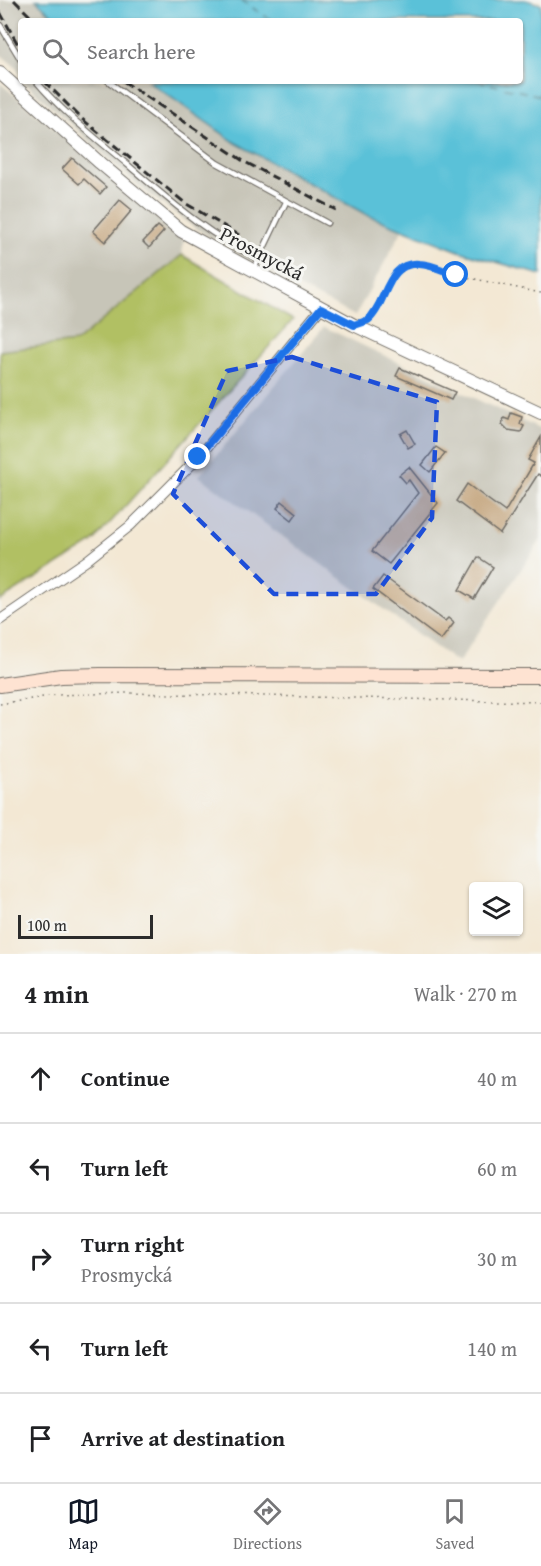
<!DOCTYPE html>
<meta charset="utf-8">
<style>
:root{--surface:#fff;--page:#f2f2f2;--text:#202124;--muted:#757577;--line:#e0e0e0;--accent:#111827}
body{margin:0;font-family:"Gentium Book Plus",serif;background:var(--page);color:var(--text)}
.controls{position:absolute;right:18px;bottom:18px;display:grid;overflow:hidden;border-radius:6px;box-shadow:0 2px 4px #0004}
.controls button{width:54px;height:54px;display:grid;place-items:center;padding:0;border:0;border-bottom:2px solid var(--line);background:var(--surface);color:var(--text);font:30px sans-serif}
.scale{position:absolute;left:18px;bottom:15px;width:135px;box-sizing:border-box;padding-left:6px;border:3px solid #2b2b2b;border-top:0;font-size:16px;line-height:21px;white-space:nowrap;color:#2b2b2b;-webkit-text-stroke:4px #f6f6f2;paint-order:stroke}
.stop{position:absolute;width:18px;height:18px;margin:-14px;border:4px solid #1a73e8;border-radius:50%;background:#fff}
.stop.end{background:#1a73e8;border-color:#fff;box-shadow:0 2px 6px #0008}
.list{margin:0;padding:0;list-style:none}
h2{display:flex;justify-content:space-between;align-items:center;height:78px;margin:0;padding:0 24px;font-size:26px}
h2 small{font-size:20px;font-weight:400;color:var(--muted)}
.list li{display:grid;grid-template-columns:39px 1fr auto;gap:18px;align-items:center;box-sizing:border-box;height:90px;padding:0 24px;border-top:2px solid var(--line)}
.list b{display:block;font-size:22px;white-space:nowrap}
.list p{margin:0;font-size:20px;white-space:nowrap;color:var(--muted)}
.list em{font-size:20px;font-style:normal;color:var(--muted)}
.icon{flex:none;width:33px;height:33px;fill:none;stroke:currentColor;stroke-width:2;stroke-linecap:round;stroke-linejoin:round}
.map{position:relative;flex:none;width:541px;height:954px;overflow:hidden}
.search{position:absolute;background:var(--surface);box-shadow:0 2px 4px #0004;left:18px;right:18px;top:18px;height:66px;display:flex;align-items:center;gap:15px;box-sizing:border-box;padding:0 21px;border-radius:6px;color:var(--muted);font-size:22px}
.sheet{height:528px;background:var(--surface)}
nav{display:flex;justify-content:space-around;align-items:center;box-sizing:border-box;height:84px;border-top:2px solid var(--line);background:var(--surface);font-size:16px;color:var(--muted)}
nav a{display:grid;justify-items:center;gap:3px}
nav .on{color:var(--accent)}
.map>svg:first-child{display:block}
.industrial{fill:#c7c5b8}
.green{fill:#b1c063;stroke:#6e7647;stroke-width:1.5}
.water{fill:#5ac1d8;stroke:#427682;stroke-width:1.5}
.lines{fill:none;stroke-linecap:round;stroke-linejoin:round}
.ferry{stroke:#39585f;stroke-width:1.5;stroke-dasharray:8 6;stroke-linecap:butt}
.building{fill:#c4a57e}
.service-casing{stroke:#716d66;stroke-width:7}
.minor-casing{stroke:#716d66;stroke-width:11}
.tertiary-casing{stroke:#716d66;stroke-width:14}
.secondary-casing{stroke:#716d66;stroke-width:16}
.path{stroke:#716d66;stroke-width:1.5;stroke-dasharray:1.5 4.5;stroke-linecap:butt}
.service{stroke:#fff;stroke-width:4.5}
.minor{stroke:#fff;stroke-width:9}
.tertiary{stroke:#fff;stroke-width:12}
.secondary{stroke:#fee3d2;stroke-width:14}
.rail{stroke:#2b2b2b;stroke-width:3;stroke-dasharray:9 4.5;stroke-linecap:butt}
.route{stroke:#1a73e8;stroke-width:8}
.marked{fill:#1d4ed8;fill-opacity:0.2;stroke:#1d4ed8;stroke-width:4.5;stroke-dasharray:12 8;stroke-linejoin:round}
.labels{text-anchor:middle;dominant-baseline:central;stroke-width:6;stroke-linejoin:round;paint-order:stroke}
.street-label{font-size:20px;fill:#2b2b2b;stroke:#f6f6f2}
</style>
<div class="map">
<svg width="541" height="954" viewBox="0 0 541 954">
<rect width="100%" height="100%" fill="#f6f6f2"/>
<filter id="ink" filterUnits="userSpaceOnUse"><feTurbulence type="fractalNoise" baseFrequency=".0167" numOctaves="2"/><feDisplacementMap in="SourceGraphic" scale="12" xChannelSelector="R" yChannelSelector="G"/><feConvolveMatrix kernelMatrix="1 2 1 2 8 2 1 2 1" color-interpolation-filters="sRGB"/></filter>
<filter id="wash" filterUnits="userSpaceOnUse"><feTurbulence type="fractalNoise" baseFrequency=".008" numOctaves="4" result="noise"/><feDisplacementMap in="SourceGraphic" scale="24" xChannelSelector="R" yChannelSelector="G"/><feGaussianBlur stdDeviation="1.35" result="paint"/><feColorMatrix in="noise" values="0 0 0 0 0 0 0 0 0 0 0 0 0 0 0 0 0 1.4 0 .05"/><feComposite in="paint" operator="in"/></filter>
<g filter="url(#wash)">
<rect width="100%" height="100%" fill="#f3e8d4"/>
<g class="industrial">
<path d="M0 0H36L59 21H21V78L17 68 0 54Z"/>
<path d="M23 81H148L236 143 368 215 403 229 355 316 247 260 192 226 140 187Z"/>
<path d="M0 83 184 239 182 255 76 342 0 351Z"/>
<path d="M324 327 541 430V540L458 663 199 476Z"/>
</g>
<path class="green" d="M182 255 293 320 92 543 0 601V351L76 342Z"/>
<path class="water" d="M36 0H525L541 4V275L459 251 367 215 236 143 148 81H520V21H59Z"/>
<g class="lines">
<g class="ferry">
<path d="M241 0 272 21"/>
<path d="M477 81 541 96"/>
</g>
</g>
<g id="blocks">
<g class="building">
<path d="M72 158 106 187 100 194 84 179 79 184 62 169Z"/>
<path d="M120 200 132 210 105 242 93 231Z"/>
<path d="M158 226 164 231 149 248 143 242Z"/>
<path d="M400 368 455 392 451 400 396 376Z"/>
<path d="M511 413 522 417 520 424 524 426 521 432 508 430 502 424 504 418 509 420Z"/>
<path d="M407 430 415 444 408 448 400 434Z"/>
<path d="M541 437V476L538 474 500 534 456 501 467 484 505 512 534 463 528 460Z"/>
<path d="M436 447 445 453 430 472 422 465Z"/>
<path d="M409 467 438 503 389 564 372 551 418 493 409 480 406 483 399 475Z"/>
<path d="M282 501 297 513 292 520 277 508Z"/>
<path d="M478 557 493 567 474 599 459 590Z"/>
<path d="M383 576 445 621 448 618 454 623 441 640 373 589Z"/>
</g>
</g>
</g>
<g filter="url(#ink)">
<use href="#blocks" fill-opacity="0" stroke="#716d66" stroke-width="1.5"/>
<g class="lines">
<defs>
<g id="service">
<path d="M0 25 21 60"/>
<path d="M36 81C63 113 96 138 128 165 169 200 209 236 259 259"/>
<path d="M108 81 217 163 327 223"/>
<path d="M254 269 286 202"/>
</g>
<path id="minor" d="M0 620 86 561 130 526 199 457 321 308"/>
<path id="tertiary" d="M0 73 100 163 181 231 354 325 541 413"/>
<path id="secondary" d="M0 685 61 676 101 675 541 676"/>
</defs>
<use href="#service" class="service-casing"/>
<use href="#minor" class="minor-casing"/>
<use href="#tertiary" class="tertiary-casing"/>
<use href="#secondary" class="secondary-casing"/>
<g class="path">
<path d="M368 319 385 295 391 277 417 263 456 275 541 293"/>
<path d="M0 704 56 695 127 693 541 702"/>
</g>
<use href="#service" class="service"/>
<use href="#minor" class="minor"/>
<use href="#tertiary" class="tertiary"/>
<use href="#secondary" class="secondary"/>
<g class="rail">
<path d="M14 0 35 21"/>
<path d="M0 12 21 50"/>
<path d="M44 81 82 119 185 203 239 235"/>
<path d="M123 81 245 162 336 210"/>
</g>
</g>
</g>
<g class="lines" filter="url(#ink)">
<path class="route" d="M198 457 321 308 354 325C358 324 364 322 368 320 387 304 386 261 419 264 431 264 444 271 456 275"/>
</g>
<path class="marked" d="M292 357 437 402 432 518 376 594H274L173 494 227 371Z"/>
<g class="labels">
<g class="street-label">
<text transform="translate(262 253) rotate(28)">Prosmycká</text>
</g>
</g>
</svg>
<div class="controls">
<button><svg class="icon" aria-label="layers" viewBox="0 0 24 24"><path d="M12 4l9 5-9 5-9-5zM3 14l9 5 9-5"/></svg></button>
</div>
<div class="scale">100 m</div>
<div class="stop" style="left:456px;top:275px"></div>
<div class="stop end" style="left:198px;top:457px"></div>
<div class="search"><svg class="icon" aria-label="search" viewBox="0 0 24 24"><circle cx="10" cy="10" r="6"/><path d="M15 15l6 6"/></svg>Search here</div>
</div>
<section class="sheet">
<h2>4 min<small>Walk · 270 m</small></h2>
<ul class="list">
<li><svg class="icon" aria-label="ahead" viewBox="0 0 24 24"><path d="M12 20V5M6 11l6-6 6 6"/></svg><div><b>Continue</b></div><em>40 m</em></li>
<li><svg class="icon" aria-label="left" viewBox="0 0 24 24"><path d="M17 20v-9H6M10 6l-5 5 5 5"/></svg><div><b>Turn left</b></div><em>60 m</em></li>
<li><svg class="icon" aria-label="right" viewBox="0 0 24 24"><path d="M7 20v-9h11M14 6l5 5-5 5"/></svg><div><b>Turn right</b><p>Prosmycká</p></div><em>30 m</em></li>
<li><svg class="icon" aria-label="left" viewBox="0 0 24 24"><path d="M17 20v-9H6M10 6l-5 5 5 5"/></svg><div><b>Turn left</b></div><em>140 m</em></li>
<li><svg class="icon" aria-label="arrive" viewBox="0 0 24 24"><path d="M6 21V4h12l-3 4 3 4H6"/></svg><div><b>Arrive at destination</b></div></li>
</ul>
</section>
<nav>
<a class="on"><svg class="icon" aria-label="map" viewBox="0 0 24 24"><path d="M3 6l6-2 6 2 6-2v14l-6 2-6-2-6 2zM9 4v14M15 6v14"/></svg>Map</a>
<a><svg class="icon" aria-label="directions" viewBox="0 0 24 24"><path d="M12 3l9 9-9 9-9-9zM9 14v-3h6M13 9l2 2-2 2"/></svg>Directions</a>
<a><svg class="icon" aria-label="saved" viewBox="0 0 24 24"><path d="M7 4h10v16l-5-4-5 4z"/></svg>Saved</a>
</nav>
